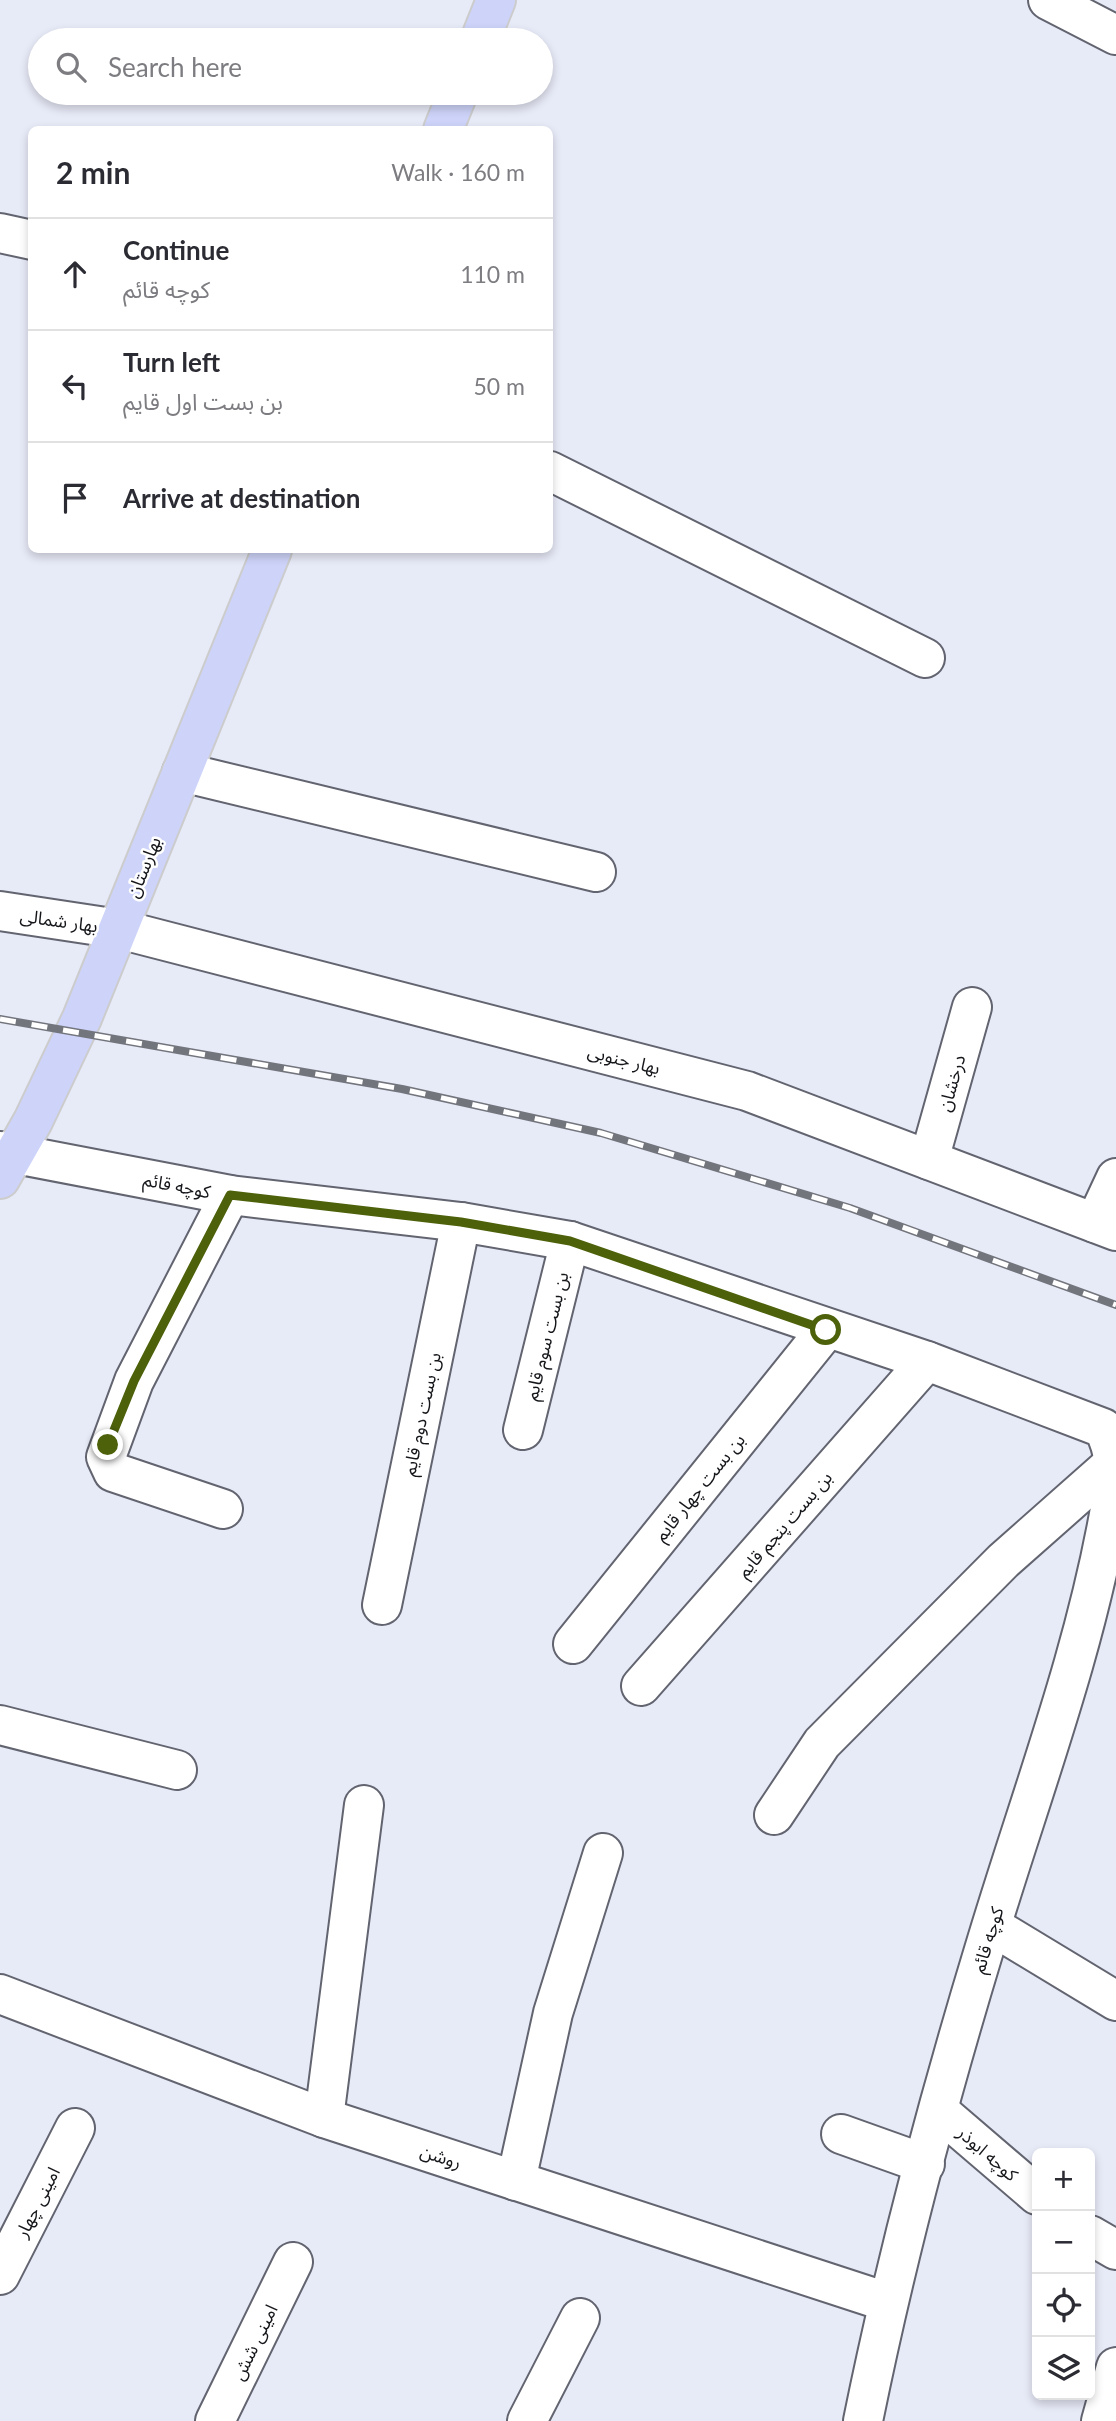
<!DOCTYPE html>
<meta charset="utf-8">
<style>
:root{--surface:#fff;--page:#f2f2f3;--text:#2b2b33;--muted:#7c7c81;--line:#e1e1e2}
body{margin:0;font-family:Lato,"Noto Sans Arabic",sans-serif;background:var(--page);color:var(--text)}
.controls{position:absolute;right:21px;bottom:21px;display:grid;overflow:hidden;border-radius:10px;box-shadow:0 4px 10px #0003}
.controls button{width:63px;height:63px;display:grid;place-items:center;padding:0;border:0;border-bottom:2px solid var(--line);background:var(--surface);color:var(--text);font:35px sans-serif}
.stop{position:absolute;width:21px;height:21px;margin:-16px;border:5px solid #4d610b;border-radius:50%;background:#fff}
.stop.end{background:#4d610b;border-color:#fff;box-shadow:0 2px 7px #0008}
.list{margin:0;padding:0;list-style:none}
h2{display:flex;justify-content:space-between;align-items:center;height:91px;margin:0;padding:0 28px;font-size:30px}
h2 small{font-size:23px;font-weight:400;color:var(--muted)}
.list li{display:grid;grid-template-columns:46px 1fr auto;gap:21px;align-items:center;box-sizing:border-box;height:112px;padding:0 28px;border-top:2px solid var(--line)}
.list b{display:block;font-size:26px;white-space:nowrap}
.list p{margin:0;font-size:23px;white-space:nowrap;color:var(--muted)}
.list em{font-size:23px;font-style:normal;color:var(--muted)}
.icon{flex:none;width:38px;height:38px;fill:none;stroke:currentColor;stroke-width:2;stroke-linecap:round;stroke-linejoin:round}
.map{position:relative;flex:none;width:1116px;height:2421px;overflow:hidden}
.search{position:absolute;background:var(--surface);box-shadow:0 4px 10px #0003;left:28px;top:28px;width:525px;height:77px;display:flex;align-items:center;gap:18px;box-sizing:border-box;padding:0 24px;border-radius:38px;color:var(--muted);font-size:26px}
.panel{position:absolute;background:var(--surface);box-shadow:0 4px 10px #0003;left:28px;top:126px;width:525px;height:427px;border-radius:10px}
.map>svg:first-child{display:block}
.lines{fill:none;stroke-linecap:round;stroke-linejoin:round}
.minor-casing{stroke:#626470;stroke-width:42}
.major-casing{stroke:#cccccd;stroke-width:42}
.minor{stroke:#fff;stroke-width:38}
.major{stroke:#ced4f9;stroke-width:38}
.rail-casing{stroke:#73757d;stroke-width:8}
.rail{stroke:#fff;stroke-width:5;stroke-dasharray:16;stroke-linecap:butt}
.route{stroke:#4d610b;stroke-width:9}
.labels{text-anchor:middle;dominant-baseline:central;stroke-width:5;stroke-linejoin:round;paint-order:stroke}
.street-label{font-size:18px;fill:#15161a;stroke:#fff}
</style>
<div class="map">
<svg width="1116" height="2421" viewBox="0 0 1116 2421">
<rect width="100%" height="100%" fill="#e7eaf7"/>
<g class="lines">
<defs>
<g id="minor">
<path d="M1048 0 1116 35"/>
<path d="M0 233 32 240"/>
<path d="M550 471 925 658"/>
<path d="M182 772 596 872"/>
<path d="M0 911 119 929 747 1091 1116 1231"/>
<path d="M0 1151 230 1195 461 1222 570 1241 927 1361 1103 1428C1116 1452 1116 1474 1111 1503 1085 1656 1028 1802 984 1950 937 2105 895 2263 863 2421"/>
<path d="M929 1160 972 1007"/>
<path d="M1095 1223 1116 1178"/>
<path d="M523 1430 570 1241"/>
<path d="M223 1509 113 1472 106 1457 134 1381 230 1195"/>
<path d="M382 1605 461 1222"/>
<path d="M573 1644 826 1330"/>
<path d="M641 1686 927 1361"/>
<path d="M0 1725 177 1770"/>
<path d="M774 1815 822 1743 1003 1561 1116 1461"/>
<path d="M992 1926 1116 2001"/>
<path d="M0 1994 324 2118 887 2302"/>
<path d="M939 2111 1037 2195"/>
<path d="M324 2118 364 1805"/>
<path d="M841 2134 925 2164"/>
<path d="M516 2181 553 2013 603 1853"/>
<path d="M1090 2235 1116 2250"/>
<path d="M0 2275 75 2128"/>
<path d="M215 2421 293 2262"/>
<path d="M527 2421 580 2318"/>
<path d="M1101 2421 1116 2367"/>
</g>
<g id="major">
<path d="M480 40 496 0"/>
<path d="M443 130 458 93"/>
<path d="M0 1179 33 1121 82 1018 272 550"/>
</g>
</defs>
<use href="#minor" class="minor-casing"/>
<use href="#major" class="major-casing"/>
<use href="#minor" class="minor"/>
<use href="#major" class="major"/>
<defs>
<path id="rail" d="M0 1019 402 1089 601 1133 850 1208 1116 1305"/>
</defs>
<use href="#rail" class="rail-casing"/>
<use href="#rail" class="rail"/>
</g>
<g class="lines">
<path class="route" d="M108 1445 134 1381 230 1195 461 1222 570 1241 826 1330"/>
</g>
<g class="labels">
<g class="street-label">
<text transform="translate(143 867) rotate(-68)">بهارستان</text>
<text transform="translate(59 920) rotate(8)">بهار شمالی</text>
<text transform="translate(624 1059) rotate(14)">بهار جنوبی</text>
<text transform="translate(951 1083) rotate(-74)">درخشان</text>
<text transform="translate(177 1185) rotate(11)">کوچه قائم</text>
<text transform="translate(546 1336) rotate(-76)">بن بست سوم قایم</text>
<text transform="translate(421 1414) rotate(-78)">بن بست دوم قایم</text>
<text transform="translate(699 1487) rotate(-51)">بن بست چهار قایم</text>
<text transform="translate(784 1524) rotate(-49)">بن بست پنجم قایم</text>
<text transform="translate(987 1940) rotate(-73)">کوچه قائم</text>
<text transform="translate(988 2153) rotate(41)">کوچه ابوذر</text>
<text transform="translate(441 2156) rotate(18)">روشن</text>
<text transform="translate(37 2202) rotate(-63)">امینی چهار</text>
<text transform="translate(254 2342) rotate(-64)">امینی شش</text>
</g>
</g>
</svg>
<div class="controls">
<button>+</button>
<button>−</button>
<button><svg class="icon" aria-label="locate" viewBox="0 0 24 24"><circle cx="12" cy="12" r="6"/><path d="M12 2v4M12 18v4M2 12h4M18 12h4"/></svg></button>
<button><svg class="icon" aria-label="layers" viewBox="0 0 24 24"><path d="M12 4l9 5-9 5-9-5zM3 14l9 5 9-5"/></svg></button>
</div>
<div class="stop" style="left:826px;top:1330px"></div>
<div class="stop end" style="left:108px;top:1445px"></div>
<div class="search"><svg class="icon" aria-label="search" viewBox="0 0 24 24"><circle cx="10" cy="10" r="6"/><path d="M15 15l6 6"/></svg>Search here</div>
<section class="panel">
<h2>2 min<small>Walk · 160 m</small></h2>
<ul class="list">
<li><svg class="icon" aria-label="ahead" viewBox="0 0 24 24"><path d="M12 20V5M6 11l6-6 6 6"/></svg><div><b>Continue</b><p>کوچه قائم</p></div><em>110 m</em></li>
<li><svg class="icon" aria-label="left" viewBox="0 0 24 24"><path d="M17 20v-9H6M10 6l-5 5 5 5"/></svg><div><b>Turn left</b><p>بن بست اول قایم</p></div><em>50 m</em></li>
<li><svg class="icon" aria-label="arrive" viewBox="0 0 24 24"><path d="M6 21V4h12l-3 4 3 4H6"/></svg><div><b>Arrive at destination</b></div></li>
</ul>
</section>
</div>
